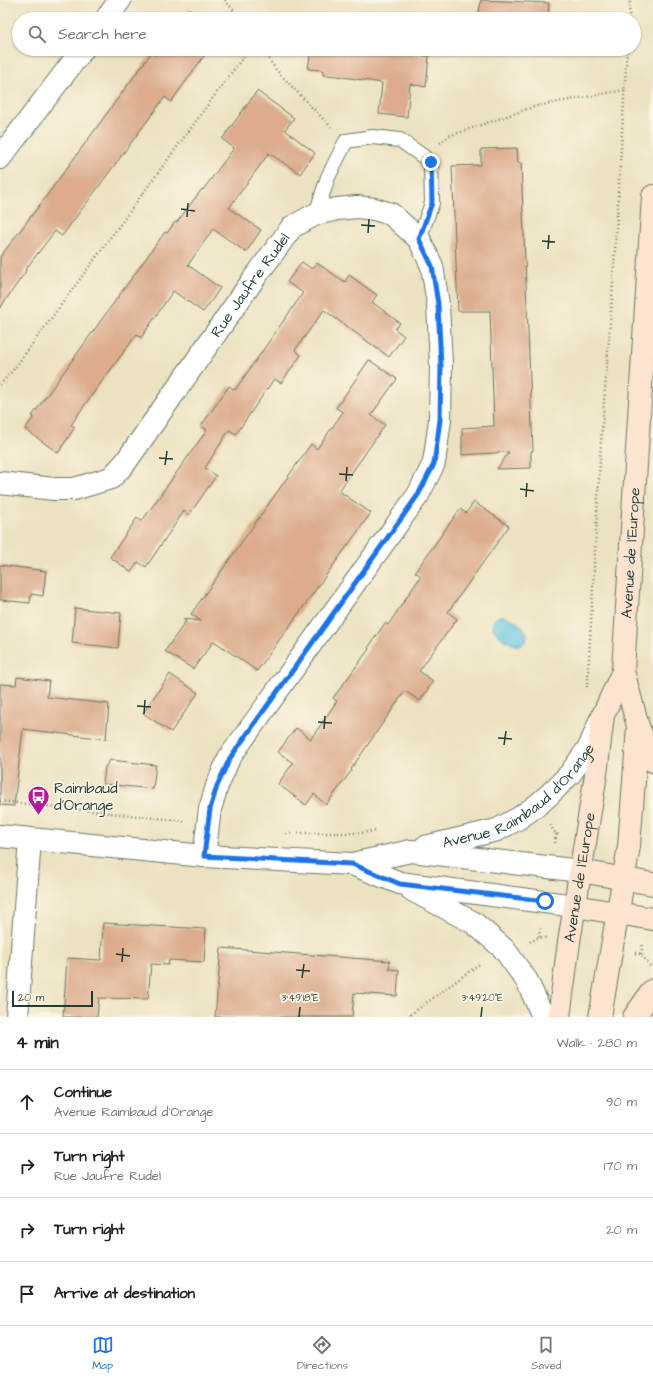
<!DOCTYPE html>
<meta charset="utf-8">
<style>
:root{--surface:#fff;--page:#f2f2f2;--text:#202124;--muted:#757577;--line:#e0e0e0;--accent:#1a73e8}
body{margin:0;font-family:"Architects Daughter",sans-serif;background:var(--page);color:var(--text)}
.scale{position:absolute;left:12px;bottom:10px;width:81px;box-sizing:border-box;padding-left:4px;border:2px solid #1f3d34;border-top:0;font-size:11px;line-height:14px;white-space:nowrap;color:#1f3d34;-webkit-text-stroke:3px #fcf5e5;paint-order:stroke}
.stop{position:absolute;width:12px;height:12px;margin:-9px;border:3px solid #1a73e8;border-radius:50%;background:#fff}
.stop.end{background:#1a73e8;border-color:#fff;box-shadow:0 1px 4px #0008}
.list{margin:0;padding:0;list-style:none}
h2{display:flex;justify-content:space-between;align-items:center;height:52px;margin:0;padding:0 16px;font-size:17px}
h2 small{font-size:13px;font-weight:400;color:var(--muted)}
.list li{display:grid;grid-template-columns:26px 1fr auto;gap:12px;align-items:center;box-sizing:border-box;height:64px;padding:0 16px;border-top:1px solid var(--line)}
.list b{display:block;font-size:15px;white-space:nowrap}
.list p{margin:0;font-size:13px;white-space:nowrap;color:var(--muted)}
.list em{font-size:13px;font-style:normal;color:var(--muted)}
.icon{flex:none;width:22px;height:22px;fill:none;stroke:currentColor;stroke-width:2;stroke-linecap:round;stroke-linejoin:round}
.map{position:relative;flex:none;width:653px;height:1017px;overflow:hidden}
.search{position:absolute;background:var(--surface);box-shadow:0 1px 3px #0004;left:12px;right:12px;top:12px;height:44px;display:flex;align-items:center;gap:10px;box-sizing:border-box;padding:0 14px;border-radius:22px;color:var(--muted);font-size:15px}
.sheet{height:308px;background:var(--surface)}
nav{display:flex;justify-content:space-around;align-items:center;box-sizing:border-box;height:56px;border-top:1px solid var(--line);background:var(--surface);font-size:11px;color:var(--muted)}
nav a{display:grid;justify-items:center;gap:2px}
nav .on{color:var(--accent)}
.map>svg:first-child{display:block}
.water{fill:#62c5e0;stroke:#40818a}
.building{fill:#dcac8d}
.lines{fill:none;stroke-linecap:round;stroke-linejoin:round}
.service-casing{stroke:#677765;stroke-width:16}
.minor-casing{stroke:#677765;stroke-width:24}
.secondary-casing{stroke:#677765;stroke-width:24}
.path{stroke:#677765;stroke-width:2.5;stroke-dasharray:1 3;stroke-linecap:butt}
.service{stroke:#fff;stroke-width:14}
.minor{stroke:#fff;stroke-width:22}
.secondary{stroke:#fde4d0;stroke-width:22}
.route{stroke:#1a73e8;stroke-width:5}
.ticks{fill:none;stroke:#1f3d34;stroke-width:1.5}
.labels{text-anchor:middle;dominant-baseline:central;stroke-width:3.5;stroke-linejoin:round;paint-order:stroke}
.street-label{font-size:15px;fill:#1f3d34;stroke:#fcf5e5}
.poi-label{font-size:15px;fill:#1f3d34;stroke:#fcf5e5;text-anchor:start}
.ticks-label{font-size:10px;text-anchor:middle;fill:#1f3d34;stroke:#fcf5e5;stroke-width:3.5;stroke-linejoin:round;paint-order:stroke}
</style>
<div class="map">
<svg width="653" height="1017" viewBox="0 0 653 1017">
<rect width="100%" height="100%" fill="#fcf5e5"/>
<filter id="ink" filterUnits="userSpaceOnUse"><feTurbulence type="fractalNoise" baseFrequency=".025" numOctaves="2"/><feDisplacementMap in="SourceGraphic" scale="8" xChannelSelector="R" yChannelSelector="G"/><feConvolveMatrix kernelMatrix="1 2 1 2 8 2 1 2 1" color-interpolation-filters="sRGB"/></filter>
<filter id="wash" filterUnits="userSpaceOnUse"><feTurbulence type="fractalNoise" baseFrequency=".012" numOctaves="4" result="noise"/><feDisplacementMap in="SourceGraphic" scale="16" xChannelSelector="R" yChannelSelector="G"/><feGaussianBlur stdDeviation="0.9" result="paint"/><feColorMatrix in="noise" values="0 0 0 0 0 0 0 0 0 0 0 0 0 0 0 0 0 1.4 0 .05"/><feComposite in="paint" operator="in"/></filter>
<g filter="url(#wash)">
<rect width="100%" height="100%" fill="#ece2c1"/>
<path class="water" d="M499 616C508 614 522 625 527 633L526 641C523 643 520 646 517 645 508 645 494 633 492 625L494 620Z"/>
<g id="blocks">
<g class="building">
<path d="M481 0 549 3 548 18 553 19H478Z"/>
<path d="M189 9 202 19H182Z"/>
<path d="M160 49H209L171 102 165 97 62 236 55 231 25 270 26 271 0 308V257L42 202 152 52 156 55Z"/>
<path d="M311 49H346L370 53 371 50 384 51 385 49H386L414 51V55L429 56 426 87 410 84 407 117 379 114 382 83 337 76 323 75V70L308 69Z"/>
<path d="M257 91 294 118 285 130 315 153 300 174 269 153 229 208 261 230 246 252 213 229 188 265 220 288 212 300 203 312 173 291 141 338 137 334 86 403 71 425 75 427 58 453 25 429 34 417 32 416 165 232 167 233 175 222H177L202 189 203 190 234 148 222 139Z"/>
<path d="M517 148 518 163H521L533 451H531V468L497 469 509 452 462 455V428L494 426 490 311H458L452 166 481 165V149Z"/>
<path d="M302 262 312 269 317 263 345 282 349 275 377 295 372 302 400 323 395 329 404 336 389 357 324 310 295 350 301 355 281 383 274 379 236 434 229 430 205 468 216 476 189 515 184 511 146 567 138 562 131 572 110 557 137 518 142 521 207 430 201 426 229 386 235 390 303 293 287 282Z"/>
<path d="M369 360 397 379 371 415 385 425 339 491 371 513 257 671 214 641 193 669 165 651 186 621 183 619 201 621 191 614 311 444 317 449 343 412 336 408Z"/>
<path d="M474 502 509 526 448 612 457 619 419 671 433 681 420 701 405 691 351 769 352 770 326 805 314 794 306 805 278 784 293 763 278 752 296 728 311 739 337 701 333 698 369 649 368 648 385 623 388 625 421 576 415 572 460 509 466 513Z"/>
<path d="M0 565 46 571 43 596 31 594 30 603 0 600Z"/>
<path d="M75 608 121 613 118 648 72 643Z"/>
<path d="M170 674 198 693 171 732 143 713Z"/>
<path d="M17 677 49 681 47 697 109 704 106 739 23 729 14 806 0 805V684L16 685Z"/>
<path d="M110 760 156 765 153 789 103 784 105 767Z"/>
<path d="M103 923 206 929 204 962 169 960 168 965 151 964 148 999 99 998 97 1017H63L67 958 101 960Z"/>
<path d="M221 948 390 961 389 969 399 970 397 996 354 993 352 1017H215Z"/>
</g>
</g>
</g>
<g filter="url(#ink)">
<use href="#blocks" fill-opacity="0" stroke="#677765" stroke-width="1"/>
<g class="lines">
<defs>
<path id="service" d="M316 214 328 177 346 141 373 137 400 140 431 162 432 203 419 239"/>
<g id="minor">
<path d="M106 19 120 0"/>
<path d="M0 158 83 49"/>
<path id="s1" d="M0 483 54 489H74L111 478 125 463 253 280 292 227 316 214 337 209 357 207 374 209 391 214 419 239 432 266 438 304 441 365 440 420 434 463 418 495 229 758 217 786 210 809 204 856"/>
<path d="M0 836 204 856 352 864 411 851 581 871"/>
<path id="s2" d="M425 847 497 830 519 818 536 806 549 795 570 774 590 746 600 721"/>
<path d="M352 864 400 883 575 906"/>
<path d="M412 890 474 923 504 949 527 981 541 1012 542 1017"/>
<path d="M17 1017 30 839"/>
</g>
<g id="secondary">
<path d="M639 729 653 761"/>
<path d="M581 871 653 884"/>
<path d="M575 906 653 919"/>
<path id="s3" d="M559 1017 569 942 596 774 603 715 623 671"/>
<path id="s4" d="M600 1017 629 846 634 781 638 726 623 671 653 196"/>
<path d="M634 1017 653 990"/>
</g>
</defs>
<use href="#service" class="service-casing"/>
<use href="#minor" class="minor-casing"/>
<use href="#secondary" class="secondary-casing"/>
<g class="path">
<path d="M225 0 241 19"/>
<path d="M629 19 630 0"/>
<path d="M262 49 277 71 331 127"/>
<path d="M440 143 449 136 536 106 624 90"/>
<path d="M0 385 14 369 246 53 251 49"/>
<path d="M587 687 588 677 601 442 612 298 627 49"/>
<path d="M0 801 184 821"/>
<path d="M550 825 556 834 560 835"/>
<path d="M286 833H361L375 831"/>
<path d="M555 843 556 834"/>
<path d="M539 937 540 927"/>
<path d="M530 942 539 937 546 938"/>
<path d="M635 953 641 954 650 966"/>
<path d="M641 954 643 943"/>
<path d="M407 1017 481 963"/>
</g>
<use href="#service" class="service"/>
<use href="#minor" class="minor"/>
<use href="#secondary" class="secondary"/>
</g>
</g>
<g class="lines" filter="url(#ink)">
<path class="route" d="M431 162 432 203 419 239 432 266 438 304 441 366 440 420 434 464 418 495 230 758 217 786 210 809 204 856 352 864 400 884 545 901"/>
</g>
<path class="ticks" d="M181 209 195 211M187 217 188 203M361 225 375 226M368 233 369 219M542 241 555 242M548 249 549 235M159 458 173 459M165 465 167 451M339 474 353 475M346 481 347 467M520 489 534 491M526 497 527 483M137 706 151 707M144 714 145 700M318 722 332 723M324 729 325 716M498 738 512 739M504 745 506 731M116 954 130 956M122 962 123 948M296 970 310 971M302 978 304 964M299 1017 300 1007M481 1017 482 1007"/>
<defs>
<symbol id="bus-pin" viewBox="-11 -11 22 30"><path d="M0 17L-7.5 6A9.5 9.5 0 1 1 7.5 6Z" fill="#b5179e" stroke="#fcf5e5"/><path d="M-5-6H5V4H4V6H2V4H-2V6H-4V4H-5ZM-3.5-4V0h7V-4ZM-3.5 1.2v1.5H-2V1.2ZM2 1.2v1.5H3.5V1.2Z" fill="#fff"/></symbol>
</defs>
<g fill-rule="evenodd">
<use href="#bus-pin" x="26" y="784" width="25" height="34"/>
</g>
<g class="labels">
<g class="street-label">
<text stroke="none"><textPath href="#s1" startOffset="351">Rue Jaufre Rudel</textPath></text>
<text stroke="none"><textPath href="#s4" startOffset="469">Avenue de l'Europe</textPath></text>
<text stroke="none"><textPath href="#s2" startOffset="110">Avenue Raimbaud d'Orange</textPath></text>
<text stroke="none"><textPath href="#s3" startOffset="141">Avenue de l'Europe</textPath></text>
</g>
<g class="poi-label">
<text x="54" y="788">Raimbaud<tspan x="54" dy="17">d'Orange</tspan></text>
</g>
</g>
<g class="ticks-label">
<text x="300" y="1001">3°49'18"E</text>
<text x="482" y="1001">3°49'20"E</text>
</g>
</svg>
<div class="scale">20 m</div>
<div class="stop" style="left:545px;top:901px"></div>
<div class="stop end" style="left:431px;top:162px"></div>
<div class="search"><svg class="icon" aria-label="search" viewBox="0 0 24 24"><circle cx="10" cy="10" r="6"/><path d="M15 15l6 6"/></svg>Search here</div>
</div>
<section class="sheet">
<h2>4 min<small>Walk · 280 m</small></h2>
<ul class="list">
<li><svg class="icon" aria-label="ahead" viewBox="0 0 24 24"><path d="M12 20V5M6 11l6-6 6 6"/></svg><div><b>Continue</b><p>Avenue Raimbaud d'Orange</p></div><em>90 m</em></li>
<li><svg class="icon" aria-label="right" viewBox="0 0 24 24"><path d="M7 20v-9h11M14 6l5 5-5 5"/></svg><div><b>Turn right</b><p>Rue Jaufre Rudel</p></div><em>170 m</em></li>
<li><svg class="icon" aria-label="right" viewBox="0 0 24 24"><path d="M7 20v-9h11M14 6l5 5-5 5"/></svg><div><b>Turn right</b></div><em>20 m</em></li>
<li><svg class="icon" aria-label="arrive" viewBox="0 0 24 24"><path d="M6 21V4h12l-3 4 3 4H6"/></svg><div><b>Arrive at destination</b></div></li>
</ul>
</section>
<nav>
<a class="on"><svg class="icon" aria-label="map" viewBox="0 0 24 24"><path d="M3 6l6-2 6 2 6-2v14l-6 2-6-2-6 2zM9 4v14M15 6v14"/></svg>Map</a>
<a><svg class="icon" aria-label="directions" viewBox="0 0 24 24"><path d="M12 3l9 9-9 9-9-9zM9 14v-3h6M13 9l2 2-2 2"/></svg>Directions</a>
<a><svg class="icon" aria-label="saved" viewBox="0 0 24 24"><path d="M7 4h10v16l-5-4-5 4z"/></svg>Saved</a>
</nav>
